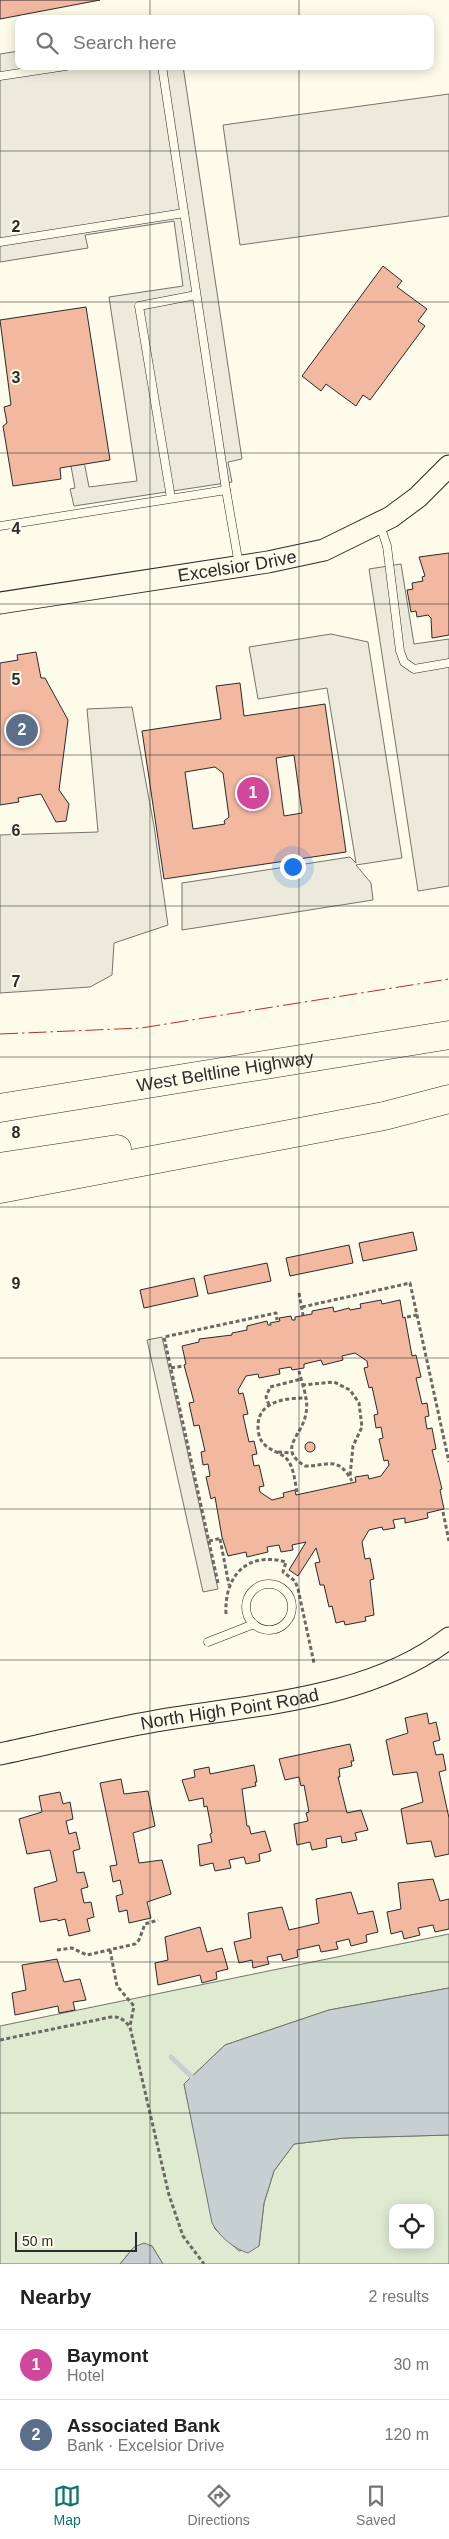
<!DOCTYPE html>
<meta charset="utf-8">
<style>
:root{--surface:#fff;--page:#f6f6f6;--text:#222;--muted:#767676;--line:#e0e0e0;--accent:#0f766e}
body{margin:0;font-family:Arial,sans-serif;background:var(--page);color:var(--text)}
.controls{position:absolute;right:15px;bottom:15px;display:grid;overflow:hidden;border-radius:10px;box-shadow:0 2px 12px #0003}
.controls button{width:45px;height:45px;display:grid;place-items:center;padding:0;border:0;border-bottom:1px solid var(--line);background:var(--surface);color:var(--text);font:25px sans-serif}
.scale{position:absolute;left:15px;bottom:12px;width:122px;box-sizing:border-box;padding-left:5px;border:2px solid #2b2b2b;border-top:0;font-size:14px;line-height:18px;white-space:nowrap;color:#2b2b2b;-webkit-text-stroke:4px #fdfbea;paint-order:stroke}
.you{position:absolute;left:292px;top:866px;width:18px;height:18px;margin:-12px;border:4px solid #fff;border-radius:50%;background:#1a73e8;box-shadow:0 0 0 8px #1a73e833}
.badge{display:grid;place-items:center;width:32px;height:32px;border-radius:50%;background:var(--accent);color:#fff;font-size:16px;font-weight:700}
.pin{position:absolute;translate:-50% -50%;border:2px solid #fff;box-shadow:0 1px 5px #0006}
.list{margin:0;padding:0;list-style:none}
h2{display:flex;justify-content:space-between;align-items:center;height:65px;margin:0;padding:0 20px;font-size:21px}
h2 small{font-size:16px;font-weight:400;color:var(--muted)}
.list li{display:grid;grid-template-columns:32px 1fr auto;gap:15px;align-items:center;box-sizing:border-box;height:70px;padding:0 20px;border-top:1px solid var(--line)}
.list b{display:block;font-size:19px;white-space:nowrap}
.list p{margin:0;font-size:16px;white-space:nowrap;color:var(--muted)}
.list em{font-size:16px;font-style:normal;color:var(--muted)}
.icon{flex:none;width:28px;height:28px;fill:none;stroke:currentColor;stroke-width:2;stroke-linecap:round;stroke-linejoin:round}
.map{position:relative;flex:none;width:449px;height:2264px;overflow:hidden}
.search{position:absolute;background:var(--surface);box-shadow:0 2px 12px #0003;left:15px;right:15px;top:15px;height:55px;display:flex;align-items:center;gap:12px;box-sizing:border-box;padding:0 18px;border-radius:10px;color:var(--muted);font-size:19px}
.sheet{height:205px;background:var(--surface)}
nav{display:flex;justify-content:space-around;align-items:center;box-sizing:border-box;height:70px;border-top:1px solid var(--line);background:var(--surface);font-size:14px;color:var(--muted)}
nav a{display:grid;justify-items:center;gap:2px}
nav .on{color:var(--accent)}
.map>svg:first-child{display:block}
.green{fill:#deebd1;stroke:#74746e;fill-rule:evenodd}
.parking{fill:#eceadb;stroke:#74746e}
.water{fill:#c7d0d0;stroke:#74746e}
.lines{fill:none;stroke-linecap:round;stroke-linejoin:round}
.stream{stroke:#c7d0d0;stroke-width:5}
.building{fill:#f2b8a0;stroke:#2b2b2b;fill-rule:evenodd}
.lane-casing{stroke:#2b2b2b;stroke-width:9}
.secondary-casing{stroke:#2b2b2b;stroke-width:23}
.highway-casing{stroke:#2b2b2b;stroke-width:29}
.path{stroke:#6a6964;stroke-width:3;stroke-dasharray:4 2.5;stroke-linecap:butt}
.lane{stroke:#fdfbea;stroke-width:8}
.secondary{stroke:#fdfbea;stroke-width:21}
.highway{stroke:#fdfbea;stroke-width:28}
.power{stroke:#c62828;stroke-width:1;stroke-dasharray:18 4 2.5 4;stroke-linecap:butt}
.grid{fill:none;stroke:#2b2b2b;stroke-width:1;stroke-opacity:0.55}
.labels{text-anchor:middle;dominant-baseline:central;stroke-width:4;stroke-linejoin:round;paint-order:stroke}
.street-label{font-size:18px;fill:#2b2b2b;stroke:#fdfbea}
.grid-label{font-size:16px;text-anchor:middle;font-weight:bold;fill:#2b2b2b;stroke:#fdfbea;stroke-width:4;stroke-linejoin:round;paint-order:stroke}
</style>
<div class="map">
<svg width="449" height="2264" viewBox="0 0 449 2264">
<rect width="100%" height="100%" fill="#fdfbea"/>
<path class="green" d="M449 1934V1988L329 2010 225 2045 184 2084 215 2229 239 2251 259 2246 264 2203 274 2171 294 2144 344 2138 449 2135V2264H163L152 2246 134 2247 120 2264H0V2026ZM393 2208H430V2245H393Z"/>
<g class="parking">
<path d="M19 51V66H183L242 459 228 462 232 482 74 506 70 489 75 488 62 417 75 415 89 487 137 481 109 297 183 286 174 221 85 235 88 248 0 262V54Z"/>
<path d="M449 94V216L240 245 223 125Z"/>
<path d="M401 564 414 644 449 639V886L418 891 369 569Z"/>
<path d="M331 634 368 642 402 858 356 865 371 883 373 900 182 930V883L350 857 356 863 327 688 258 699 249 647Z"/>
<path d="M132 707 154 826 168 925 114 943 112 975 90 987 0 993V835L98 832 87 709Z"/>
<path d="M162 1337 218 1589 203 1592 147 1340Z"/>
</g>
<g class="water">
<path d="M449 1988V2135L344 2138 294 2144 274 2171 264 2203 259 2246 248 2253C234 2249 219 2236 212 2223L184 2084 225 2045 329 2010Z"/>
<path d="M144 2243 152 2246 163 2264H120L134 2247Z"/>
</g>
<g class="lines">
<path class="stream" d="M171 2057 192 2077"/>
</g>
<g class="building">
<path d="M0 0H100L0 19Z"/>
<path d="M383 266 402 281 397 287 427 309 418 321 425 326 370 400 363 395 356 406 326 384 321 391 302 376Z"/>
<path d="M86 307 110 460 60 468 61 479 13 486 3 426 7 423 4 407 11 405 0 320Z"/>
<path d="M449 553V635L432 638 431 618 428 615 417 617 416 611 411 612 407 590 413 589 412 583 423 581 422 577 425 576 419 557Z"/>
<path d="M36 652 41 678H45L68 720 59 790 69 804 66 821 56 822 41 794 18 798 19 802 0 805V663L18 660 17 655Z"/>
<path d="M240 683 244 716 325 704 346 852 164 879 142 731 221 719 216 686ZM294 755 302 813 284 816 276 758ZM215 767 223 773 229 817 224 821 225 824 193 829 185 772Z"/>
<path d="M413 1232 417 1250 363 1261 359 1243Z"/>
<path d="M349 1245 353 1263 290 1276 286 1258Z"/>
<path d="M267 1263 271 1281 208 1294 204 1276Z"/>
<path d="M194 1278 198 1296 144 1308 140 1290Z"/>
<path d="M381 1300 382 1304 400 1300 403 1318 405 1317 412 1356 416 1355 421 1377 416 1378 422 1404 427 1403 429 1416 425 1417 427 1429 432 1428 436 1449 432 1450 442 1489 440 1490 444 1509 427 1513 428 1518 405 1523V1518L393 1520 395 1528 383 1530 382 1527 369 1530 362 1542 365 1559 370 1558 374 1579 370 1580 374 1615 365 1617 366 1621 345 1625 344 1621 336 1623 332 1606 329 1607 324 1585H320L315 1563 320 1562 316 1548 298 1576 289 1570 306 1542 292 1545 293 1550 281 1552 279 1545 267 1547 268 1552 247 1557 246 1552 228 1556 222 1537 215 1497 211 1499 206 1477 210 1476 208 1464 203 1465 201 1452 205 1451 199 1425 194 1426 189 1403 194 1402 184 1365 186 1364 182 1346 199 1342V1339L232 1335V1333L247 1330V1326L267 1321 268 1325H271L270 1323 280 1321 279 1318 291 1316 292 1320H295V1317L312 1314V1311L333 1307 334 1312 349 1308 350 1310 361 1308 360 1304ZM355 1353 367 1361 368 1367 364 1368 369 1388 372 1387 378 1414 374 1415 376 1428 381 1427 383 1438 379 1439 384 1461 388 1460 389 1465 381 1476 369 1479 368 1475 355 1477 356 1482 296 1495 295 1490 283 1493 284 1497 272 1500 260 1492 259 1487 264 1486 259 1465 254 1466 252 1455 257 1454 254 1441 249 1442 243 1415 248 1414 243 1393 239 1394 238 1390 246 1376 258 1374 259 1378 280 1374 279 1369 291 1367 292 1370 304 1368V1364L321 1360 323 1365 343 1360 342 1356Z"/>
<circle cx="310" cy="1447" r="5"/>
<path d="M427 1713 429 1724 436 1722 440 1740 433 1742 436 1755 443 1754 446 1770 439 1772 449 1818V1854L435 1857 431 1841 407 1844 401 1809 423 1802 417 1772 393 1775 386 1740 408 1733 405 1718Z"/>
<path d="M350 1744 354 1761H351L352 1766 339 1769 340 1777H338L347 1813 361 1810 368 1830 355 1833 357 1840 342 1843 341 1836 326 1839 327 1847 312 1850 310 1842 297 1845 294 1824 308 1821 306 1813 309 1812 304 1785 301 1786 299 1777 285 1780 279 1759Z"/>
<path d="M254 1765 257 1782H255L256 1786 242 1789 247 1826H249L251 1834 265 1831 271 1851 259 1854 260 1861 246 1864 244 1857 229 1860 231 1868 215 1871 213 1863 200 1866 198 1845 212 1842 210 1834 212 1833 207 1806 204 1807 203 1798 189 1801 182 1780 195 1777 194 1770 209 1767 210 1774Z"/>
<path d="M121 1779 124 1794 148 1791 155 1826 133 1833 139 1863 162 1860 171 1894 147 1902 151 1918 129 1923 127 1910 119 1912 116 1896 123 1894 120 1880 113 1882 110 1866 117 1865 100 1783Z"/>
<path d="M60 1792 63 1804 70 1802 73 1819 66 1821 69 1834 76 1832 80 1849 73 1851 77 1873 84 1872 88 1887 81 1889 84 1903 91 1902 94 1917 87 1919 90 1931 69 1936 65 1919 58 1921 57 1919 40 1922 34 1888 57 1881 50 1850 27 1854 19 1819 42 1812 39 1796Z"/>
<path d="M433 1879 440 1901 449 1899V1929L435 1932 433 1925 418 1928 420 1935 404 1939 402 1931 391 1934 387 1912 401 1909 398 1883Z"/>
<path d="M351 1892 358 1914 373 1911 378 1932 366 1935 367 1942 351 1946 349 1939 336 1942 338 1949 321 1952 319 1945 297 1950 298 1957 283 1961 281 1954 267 1957 269 1964 253 1968 252 1960 239 1963 234 1942 251 1938 248 1913 282 1907 289 1930 319 1923 316 1899Z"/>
<path d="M200 1927 207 1952 222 1948 228 1969 216 1972 217 1979 202 1983 200 1975 158 1985 155 1963 168 1960 165 1937Z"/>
<path d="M57 1959 64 1982 80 1979 86 2000 73 2002 75 2010 59 2013 58 2006 15 2015 12 1993 26 1990 22 1965Z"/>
</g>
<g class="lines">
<defs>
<g id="lane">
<path d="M162 66 226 490"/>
<path d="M0 76 66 66"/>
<path d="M0 242 184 213"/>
<path d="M171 498 139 306 196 295"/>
<path d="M380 525 387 546 400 651 404 662 414 669 449 663"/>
<path d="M0 526 226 490 239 565"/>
<circle cx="269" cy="1607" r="23"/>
<path d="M208 1642 254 1624"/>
</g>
<g id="secondary">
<path id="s1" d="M0 603 268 562 324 550 391 517 418 497 449 466"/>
<path id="s2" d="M0 1754C52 1743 104 1730 156 1721 253 1704 369 1700 449 1638"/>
</g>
<g id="highway">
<path id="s3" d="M0 1108 449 1035"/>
<path d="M0 1167 117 1149"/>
<path d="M0 1189 384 1116 449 1099"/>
</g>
</defs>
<use href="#lane" class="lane-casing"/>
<use href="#secondary" class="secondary-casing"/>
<use href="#highway" class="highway-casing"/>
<g class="path">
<path d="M299 1293 303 1315"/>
<path d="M302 1307 410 1283 449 1462"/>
<path d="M407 1317 417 1315"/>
<path d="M171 1368 183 1366"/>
<path d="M299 1371C302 1384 309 1400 306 1413 303 1436 276 1448 305 1466 329 1466 337 1455 352 1481"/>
<path d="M302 1385 334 1382 350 1390 359 1403 362 1427 353 1446 350 1476"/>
<path d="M269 1405 266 1397 270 1387 301 1379"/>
<path d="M278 1452 292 1453"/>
<path d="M297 1492C295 1482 294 1470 289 1462 283 1452 271 1452 264 1444 259 1439 258 1432 258 1426 258 1401 286 1398 305 1398"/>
<path d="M443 1512 449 1541"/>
<path d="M220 1539 229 1585"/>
<path d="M209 1541 222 1538"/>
<path d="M218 1583 164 1337 276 1313 277 1320"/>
<path d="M226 1614C224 1576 247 1551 286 1562L283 1572 295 1581 298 1589 314 1663"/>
<path d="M57 1950 72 1948 87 1955 135 1944 139 1940 145 1924 158 1920"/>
<path d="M110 1950 117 1986 134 2006 130 2026"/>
<path d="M0 2040 111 2017C120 2016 124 2020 130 2027L169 2195 183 2236 204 2264"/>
</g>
<use href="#lane" class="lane"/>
<use href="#secondary" class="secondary"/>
<use href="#highway" class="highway"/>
<path class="power" d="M0 1034 141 1028 449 979"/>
</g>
<path class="grid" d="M150 0V19M299 0V19M150 66V2264M299 66V2264M0 151H449M0 302H449M0 453H449M0 604H449M0 755H449M0 906H449M0 1057H449M0 1207H449M0 1358H449M0 1509H449M0 1660H449M0 1811H449M0 1962H449M0 2113H449"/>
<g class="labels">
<g class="street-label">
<text stroke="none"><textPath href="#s1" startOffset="240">Excelsior Drive</textPath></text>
<text stroke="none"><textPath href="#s3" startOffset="228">West Beltline Highway</textPath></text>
<text stroke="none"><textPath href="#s2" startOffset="234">North High Point Road</textPath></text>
</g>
</g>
<g class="grid-label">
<text x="16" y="232">2</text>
<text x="16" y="383">3</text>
<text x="16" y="534">4</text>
<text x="16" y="685">5</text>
<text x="16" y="836">6</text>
<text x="16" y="987">7</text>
<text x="16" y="1138">8</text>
<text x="16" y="1289">9</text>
</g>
</svg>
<div class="controls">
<button><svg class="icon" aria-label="locate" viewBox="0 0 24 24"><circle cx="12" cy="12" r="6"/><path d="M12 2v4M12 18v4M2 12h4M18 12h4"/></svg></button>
</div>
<div class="scale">50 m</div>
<div class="you"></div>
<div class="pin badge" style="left:253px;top:793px;background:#d1479c">1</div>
<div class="pin badge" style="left:22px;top:730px;background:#5c6f8a">2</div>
<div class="search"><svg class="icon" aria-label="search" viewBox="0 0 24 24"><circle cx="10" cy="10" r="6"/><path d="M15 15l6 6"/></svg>Search here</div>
</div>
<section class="sheet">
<h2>Nearby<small>2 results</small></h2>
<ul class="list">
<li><span class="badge" style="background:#d1479c">1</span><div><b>Baymont</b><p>Hotel</p></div><em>30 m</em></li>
<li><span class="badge" style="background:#5c6f8a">2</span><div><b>Associated Bank</b><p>Bank · Excelsior Drive</p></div><em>120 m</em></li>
</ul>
</section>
<nav>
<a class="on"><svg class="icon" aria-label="map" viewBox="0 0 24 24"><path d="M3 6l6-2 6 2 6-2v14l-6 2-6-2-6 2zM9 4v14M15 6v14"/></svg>Map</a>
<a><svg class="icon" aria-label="directions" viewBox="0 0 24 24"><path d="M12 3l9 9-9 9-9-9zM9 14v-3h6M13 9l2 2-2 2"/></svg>Directions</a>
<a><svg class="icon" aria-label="saved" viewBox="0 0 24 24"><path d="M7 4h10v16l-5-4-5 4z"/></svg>Saved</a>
</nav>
